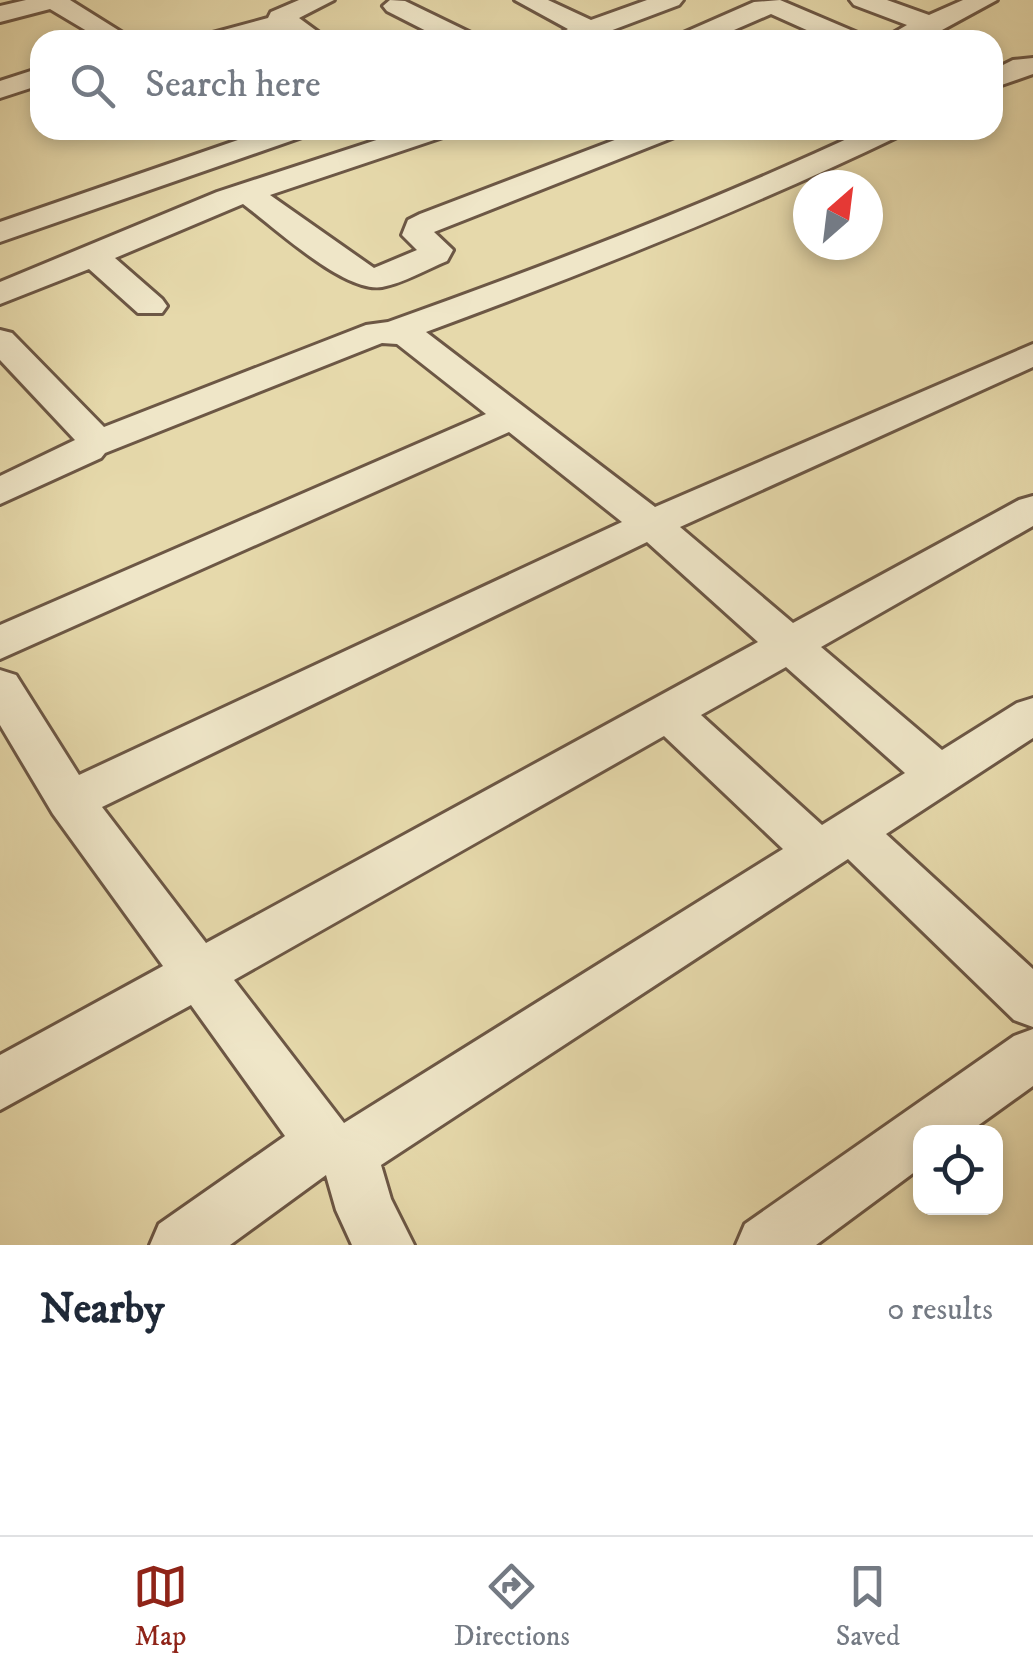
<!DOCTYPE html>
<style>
:root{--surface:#fff;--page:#f2f2f3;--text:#1f2937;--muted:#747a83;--line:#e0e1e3;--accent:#8f2418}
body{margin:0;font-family:"IM FELL DW Pica",serif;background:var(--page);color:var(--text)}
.controls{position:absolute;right:30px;bottom:30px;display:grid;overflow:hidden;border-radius:20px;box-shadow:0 5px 15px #0003}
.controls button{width:90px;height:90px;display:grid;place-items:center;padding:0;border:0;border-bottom:2px solid var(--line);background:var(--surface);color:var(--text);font:50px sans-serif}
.compass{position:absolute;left:793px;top:170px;width:90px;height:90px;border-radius:50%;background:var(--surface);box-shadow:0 5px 15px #0003;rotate:28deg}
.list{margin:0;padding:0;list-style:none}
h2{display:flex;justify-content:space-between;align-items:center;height:130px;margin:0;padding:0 40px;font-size:42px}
h2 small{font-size:32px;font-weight:400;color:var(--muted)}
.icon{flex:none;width:55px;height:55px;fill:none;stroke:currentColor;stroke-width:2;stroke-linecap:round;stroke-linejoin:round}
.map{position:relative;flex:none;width:1033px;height:1245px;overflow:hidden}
.search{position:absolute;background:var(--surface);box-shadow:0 5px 15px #0003;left:30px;right:30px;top:30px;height:110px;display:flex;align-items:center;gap:25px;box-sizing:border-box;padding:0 35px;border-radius:30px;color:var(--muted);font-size:38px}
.sheet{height:290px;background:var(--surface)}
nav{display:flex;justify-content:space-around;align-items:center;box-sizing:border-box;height:140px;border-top:2px solid var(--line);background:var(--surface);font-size:28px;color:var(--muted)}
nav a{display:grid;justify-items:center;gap:5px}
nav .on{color:var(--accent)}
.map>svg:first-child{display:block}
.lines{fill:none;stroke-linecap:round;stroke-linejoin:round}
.minor-casing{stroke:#6c5745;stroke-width:6}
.minor{fill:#efe6c8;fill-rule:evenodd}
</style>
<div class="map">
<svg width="1033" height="1245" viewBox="0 0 1033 1245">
<rect width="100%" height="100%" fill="#e6d9ab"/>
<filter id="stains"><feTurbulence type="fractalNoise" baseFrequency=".002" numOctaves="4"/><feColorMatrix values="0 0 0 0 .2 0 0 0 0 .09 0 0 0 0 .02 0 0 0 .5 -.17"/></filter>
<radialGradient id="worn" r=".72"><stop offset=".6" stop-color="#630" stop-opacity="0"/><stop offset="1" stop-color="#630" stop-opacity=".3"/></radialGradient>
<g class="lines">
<defs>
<g id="minor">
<path d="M26 0H70L134 40H102L50 9 0 22V6Z"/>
<path d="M299 0H334L299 18 329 40H298L283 30 247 40H205L209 34 268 18 271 12Z"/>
<path d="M390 0 405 1 473 34 477 40H444L387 11 383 6Z"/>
<path d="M515 0H548L591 20 647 0H683L679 5 586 40H549L568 29Z"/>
<path d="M780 0 860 34 864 40H829L771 14 711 40H677L681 34 754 2Z"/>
<path d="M850 0H887L929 15 963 0H997L942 30 916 40H881L907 25 854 5Z"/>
<path d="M1033 58V74L993 88V70L1013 60Z"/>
<path d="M40 68V85L0 98V81Z"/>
<path d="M267 130H309L305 136 0 242V222Z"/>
<path d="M407 130H450L446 136 270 195 374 268 417 250 402 235 408 220 420 214 641 130H681L677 136 434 232 453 250 447 261C427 269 404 283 382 287 344 293 274 227 243 204L115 258 162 299 167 306 162 313H138L89 269 0 304V282L217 192Z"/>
<path d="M866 130H903L899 136C745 210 586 273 426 332L655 507 1033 344V367L680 527 793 623 1019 500 1033 496V526L821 647 942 750 1017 703 1033 698V738L886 834 1033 969V1027L1014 1020 848 859 381 1165 391 1199 414 1245H352L336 1210 326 1175 230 1245H150L159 1224 285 1136 191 1005 0 1110V1055L163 966 53 814 0 725V670L16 675 79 775 622 522 509 432 0 659V625L486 414 397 344 382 343 105 453 101 458 0 504V476L75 440 0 360V330L12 333 104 427 366 325 388 322C550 264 710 203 866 130ZM647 542 758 642 206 943 102 807ZM786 667 905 773 822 825 701 715ZM664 736 783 849 344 1123 234 980Z"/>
<path d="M1033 1029V1086L969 1132H920V1168L816 1245H736L745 1224 1014 1036Z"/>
</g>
</defs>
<use href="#minor" class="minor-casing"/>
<use href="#minor" class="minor"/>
</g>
<rect width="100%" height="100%" filter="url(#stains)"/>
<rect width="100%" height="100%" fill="url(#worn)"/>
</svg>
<div class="controls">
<button><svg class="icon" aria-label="locate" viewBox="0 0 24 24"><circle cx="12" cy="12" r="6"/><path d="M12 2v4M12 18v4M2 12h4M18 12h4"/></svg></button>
</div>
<svg class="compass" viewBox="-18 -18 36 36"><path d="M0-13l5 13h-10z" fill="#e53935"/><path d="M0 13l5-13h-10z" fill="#747a83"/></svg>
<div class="search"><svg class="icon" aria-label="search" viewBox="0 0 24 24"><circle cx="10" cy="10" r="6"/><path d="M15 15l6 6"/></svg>Search here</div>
</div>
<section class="sheet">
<h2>Nearby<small>0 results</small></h2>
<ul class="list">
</ul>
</section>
<nav>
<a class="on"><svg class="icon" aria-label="map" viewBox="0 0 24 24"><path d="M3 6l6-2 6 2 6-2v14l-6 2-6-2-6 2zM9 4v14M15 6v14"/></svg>Map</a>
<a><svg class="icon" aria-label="directions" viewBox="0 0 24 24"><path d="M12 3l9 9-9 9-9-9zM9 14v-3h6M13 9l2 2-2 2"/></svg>Directions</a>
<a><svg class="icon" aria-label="saved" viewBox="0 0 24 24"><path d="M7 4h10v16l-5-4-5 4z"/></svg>Saved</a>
</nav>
